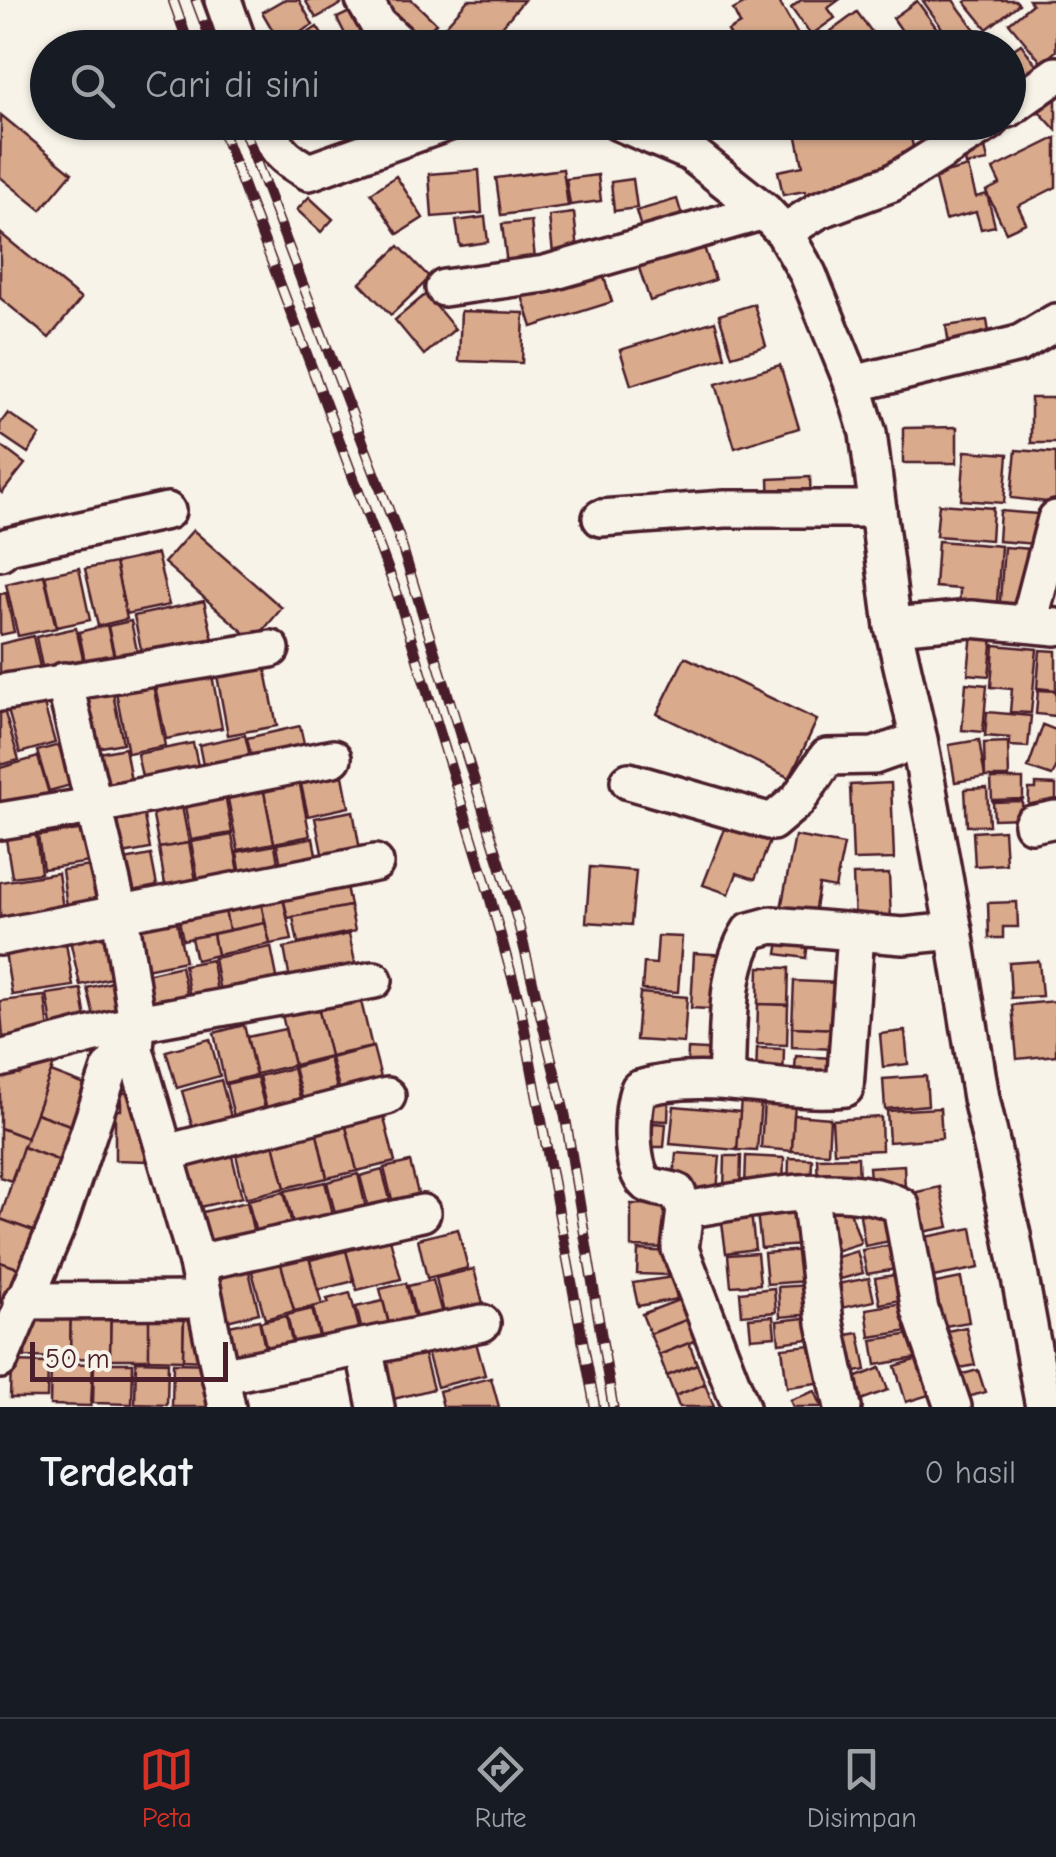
<!DOCTYPE html>
<html lang="id">
<style>
:root{--surface:#171b24;--page:#242831;--text:#f1f3f6;--muted:#9ea1a6;--line:#363941;--accent:#d93025}
body{margin:0;font-family:"Comic Neue",sans-serif;background:var(--page);color:var(--text)}
.scale{position:absolute;left:30px;bottom:25px;width:198px;box-sizing:border-box;padding-left:10px;border:5px solid #4a1f2b;border-top:0;font-size:28px;line-height:35px;white-space:nowrap;color:#4a1f2b;-webkit-text-stroke:8px #f7f3e8;paint-order:stroke}
.list{margin:0;padding:0;list-style:none}
h2{display:flex;justify-content:space-between;align-items:center;height:130px;margin:0;padding:0 40px;font-size:42px}
h2 small{font-size:32px;font-weight:400;color:var(--muted)}
.icon{flex:none;width:55px;height:55px;fill:none;stroke:currentColor;stroke-width:2;stroke-linecap:round;stroke-linejoin:round}
.map{position:relative;flex:none;width:1056px;height:1407px;overflow:hidden}
.search{position:absolute;background:var(--surface);box-shadow:0 2px 8px #0004;left:30px;right:30px;top:30px;height:110px;display:flex;align-items:center;gap:25px;box-sizing:border-box;padding:0 35px;border-radius:55px;color:var(--muted);font-size:38px}
.sheet{height:310px;background:var(--surface)}
nav{display:flex;justify-content:space-around;align-items:center;box-sizing:border-box;height:140px;border-top:2px solid var(--line);background:var(--surface);font-size:28px;color:var(--muted)}
nav a{display:grid;justify-items:center;gap:5px}
nav .on{color:var(--accent)}
.map>svg:first-child{display:block}
.building{fill:#daaa8c;stroke:#4a1f2b;stroke-width:2.5}
.lines{fill:none;stroke-linecap:round;stroke-linejoin:round}
.minor-casing{stroke:#4a1f2b;stroke-width:42}
.minor{stroke:#f7f3e8;stroke-width:35}
.rail-casing{stroke:#4a1f2b;stroke-width:11}
.rail{stroke:#f7f3e8;stroke-width:8;stroke-dasharray:22;stroke-linecap:butt}
</style>
<div class="map">
<svg width="1056" height="1407" viewBox="0 0 1056 1407">
<rect width="100%" height="100%" fill="#f7f3e8"/>
<filter id="ink" filterUnits="userSpaceOnUse"><feTurbulence type="fractalNoise" baseFrequency=".01" numOctaves="2"/><feDisplacementMap in="SourceGraphic" scale="20" xChannelSelector="R" yChannelSelector="G"/><feConvolveMatrix kernelMatrix="1 2 1 2 8 2 1 2 1" color-interpolation-filters="sRGB"/></filter>
<g filter="url(#ink)">
<g class="building">
<path d="M283 0H299L313 25 280 43 262 12Z"/>
<path d="M305 0H339L341 4 316 18Z"/>
<path d="M367 0H412L436 23 416 45Z"/>
<path d="M468 0H524L484 48H458L440 32Z"/>
<path d="M751 0H778L798 35 774 48H737L728 31 740 24 733 10Z"/>
<path d="M801 0H839L828 8 835 18 811 35 791 8Z"/>
<path d="M953 0 985 43 979 48H956L923 1Z"/>
<path d="M968 0H1015L1019 4 987 29 965 2Z"/>
<path d="M1029 0H1056V51L1042 63 1009 23 1032 4Z"/>
<path d="M917 1 951 48H903L900 43 907 38 893 18Z"/>
<path d="M358 8 378 48H352L337 18Z"/>
<path d="M857 12 874 35 857 48H814L812 45Z"/>
<path d="M317 27 331 48H296L293 43Z"/>
<path d="M1021 44 1046 78 1008 99V53Z"/>
<path d="M1056 92V130L1037 109Z"/>
<path d="M1 115 72 173 41 210 0 177Z"/>
<path d="M742 122H766L769 129 750 138Z"/>
<path d="M908 122 917 167 807 204 805 191 783 195 778 171 803 166 794 123Z"/>
<path d="M920 122H948L956 136 936 148Z"/>
<path d="M1056 138V187L1018 206 1026 223 1006 232 986 191 1000 184 993 169Z"/>
<path d="M985 147 988 161 966 165 963 151Z"/>
<path d="M968 167 976 197 987 194 995 226 981 229 976 212 945 220 934 176Z"/>
<path d="M563 169 568 206 501 215 496 178Z"/>
<path d="M479 170 482 213 432 217 429 174Z"/>
<path d="M598 175 601 201 570 205 566 179Z"/>
<path d="M396 176 423 218 398 234 371 193Z"/>
<path d="M633 179 637 208 614 211 611 182Z"/>
<path d="M309 197 333 219 321 232 297 210Z"/>
<path d="M677 199 686 229 645 241 636 211Z"/>
<path d="M574 213 579 260 554 263 549 216Z"/>
<path d="M485 217 488 242 460 246 456 221Z"/>
<path d="M531 221 536 269 508 273 502 224Z"/>
<path d="M0 233 81 299 49 338 0 298Z"/>
<path d="M701 238 715 280 650 301 636 259Z"/>
<path d="M399 246 430 278 391 315 360 283Z"/>
<path d="M601 268 612 302 532 327 521 293Z"/>
<path d="M426 294 455 329 424 355 395 320Z"/>
<path d="M754 304 766 346 732 356 719 315Z"/>
<path d="M461 311 524 313 522 363 459 361Z"/>
<path d="M987 320 992 351 951 357 946 326Z"/>
<path d="M715 321 725 357 631 385 620 350Z"/>
<path d="M780 365 799 428 735 448 716 384Z"/>
<rect x="1031" y="398" width="25" height="45"/>
<path d="M8 413 40 435 28 453 0 434V424Z"/>
<path d="M957 427V463H903V428Z"/>
<path d="M0 445 25 464 2 493 0 491Z"/>
<path d="M1016 450 1056 453V503L1011 498Z"/>
<path d="M965 451 1008 454 1004 503 961 500Z"/>
<path d="M810 477 811 505 770 507 769 479Z"/>
<path d="M939 504 993 508 991 540 936 536Z"/>
<path d="M1000 511 1038 514 1035 544 998 541Z"/>
<path d="M193 530 282 608 254 641 164 563Z"/>
<path d="M938 541 1001 546 996 616 959 614 960 589 935 587Z"/>
<path d="M1004 547 1031 549 1026 616 999 614Z"/>
<path d="M157 554 169 605 126 614 115 563Z"/>
<path d="M115 563 127 619 98 626 85 569Z"/>
<path d="M79 568 90 620 57 627 45 575Z"/>
<path d="M44 575 56 628 18 636 6 584Z"/>
<path d="M6 593 14 632 0 635V594Z"/>
<path d="M204 601 215 648 144 663 134 616Z"/>
<path d="M131 621 139 661 117 666 108 626Z"/>
<path d="M107 625 116 666 87 672 79 632Z"/>
<path d="M76 628 86 672 45 681 36 637Z"/>
<path d="M972 632 993 634 989 676 968 674Z"/>
<path d="M33 636 43 681 0 690V644Z"/>
<path d="M994 645 1037 649 1031 713 1010 712 1012 689 991 687Z"/>
<path d="M1040 650 1056 651V690L1037 688Z"/>
<path d="M685 657 817 720 790 778 657 714Z"/>
<path d="M264 661 277 726 228 735 216 670Z"/>
<path d="M211 670 222 728 166 739 154 681Z"/>
<path d="M966 683 987 685 983 732 962 730Z"/>
<path d="M153 685 165 746 128 753 116 692Z"/>
<path d="M112 689 123 743 91 749 80 695Z"/>
<path d="M1038 690 1056 691V716L1036 714Z"/>
<path d="M43 701 55 743 20 753 8 710Z"/>
<path d="M4 710 19 760 0 765V712Z"/>
<path d="M987 712 1031 716 1028 747 1010 746V738L985 736Z"/>
<path d="M1043 725 1056 730V769L1052 776 1028 768Z"/>
<path d="M300 726 307 757 254 769 247 738Z"/>
<path d="M245 735 253 769 206 780 199 745Z"/>
<path d="M979 740 985 777 955 782 949 745Z"/>
<path d="M1008 742 1009 777H985L984 743Z"/>
<path d="M193 743 201 779 145 790 137 754Z"/>
<path d="M59 745 71 785 49 791 37 751Z"/>
<path d="M125 748 132 786 97 793 89 755Z"/>
<path d="M38 757 49 794 0 808V768Z"/>
<path d="M343 776 349 807 308 816 301 784Z"/>
<path d="M991 779H1023V799L992 800Z"/>
<path d="M299 780 310 836 274 843 263 787Z"/>
<path d="M262 782 274 843 238 850 226 789Z"/>
<path d="M891 783 894 859 853 860 850 785Z"/>
<path d="M1036 784 1056 785V815L1028 813 1029 789H1036Z"/>
<path d="M987 788 989 825 967 826 965 789Z"/>
<path d="M225 794 232 833 191 840 184 801Z"/>
<path d="M181 801 189 843 159 848 151 806Z"/>
<path d="M1022 801 1023 818 994 819 993 802Z"/>
<path d="M143 811 150 849 112 856 105 818Z"/>
<path d="M353 811 362 861 325 868 315 818Z"/>
<path d="M729 818 773 834 755 879 737 873 729 894 703 885Z"/>
<path d="M85 829 90 862 43 869 38 836Z"/>
<path d="M1004 830 1006 864 975 866 973 832Z"/>
<path d="M36 835 41 873 12 877 6 839Z"/>
<path d="M232 835 240 877 199 885 191 842Z"/>
<path d="M795 836 844 845 835 888 819 885 812 925 779 919Z"/>
<path d="M313 838 319 871 283 877 277 844Z"/>
<path d="M189 843 197 886 166 891 159 848Z"/>
<path d="M275 845 280 875 242 881 237 852Z"/>
<path d="M151 855 158 891 120 898 114 862Z"/>
<path d="M92 866 99 910 68 914 62 870Z"/>
<path d="M590 867 636 871 631 925 586 922Z"/>
<path d="M58 873 64 916 0 926V882Z"/>
<path d="M889 874 891 921 855 923 853 875Z"/>
<path d="M344 876 350 906 288 918 281 889Z"/>
<path d="M281 889 292 940 270 944 259 893Z"/>
<path d="M259 893 265 923 229 930 223 901Z"/>
<path d="M223 901 229 930 183 940 177 910Z"/>
<path d="M1017 902 1018 927H1003V938H989L988 903Z"/>
<path d="M350 906 355 931 298 943 293 917Z"/>
<path d="M176 917 185 961 136 971 127 927Z"/>
<path d="M265 923 270 944 217 955 213 934Z"/>
<path d="M781 927 808 942 806 958 777 954Z"/>
<path d="M110 932 120 976 80 985 70 940Z"/>
<path d="M213 934 217 955 196 960 191 938Z"/>
<path d="M349 934 358 976 292 990 284 948Z"/>
<path d="M658 936 682 937 678 992 642 990 644 963 656 964Z"/>
<path d="M66 943 73 986 12 995 5 952Z"/>
<path d="M271 947 279 987 221 998 214 958Z"/>
<path d="M694 953 729 955 726 1010 691 1008Z"/>
<path d="M212 960 218 999 191 1003 184 965Z"/>
<path d="M1039 961 1042 996 1011 998 1009 963Z"/>
<path d="M181 966 189 1004 155 1012 146 974Z"/>
<path d="M759 967 789 968 788 1005 758 1004Z"/>
<path d="M125 979 134 1016 96 1025 87 988Z"/>
<path d="M794 981 838 983 836 1029 792 1027Z"/>
<path d="M81 989 87 1025 53 1031 47 994Z"/>
<path d="M359 993 372 1047 330 1056 317 1003Z"/>
<path d="M640 993 687 997 684 1043 636 1040Z"/>
<path d="M45 996 49 1031 3 1037 0 1001Z"/>
<path d="M1056 1001V1055L1017 1059 1012 1005Z"/>
<path d="M317 1003 330 1056 294 1065 281 1011Z"/>
<path d="M758 1004 788 1005 787 1045 757 1044Z"/>
<path d="M244 1025 256 1075 225 1083 214 1033Z"/>
<path d="M792 1027 836 1029 835 1049 792 1047Z"/>
<path d="M285 1029 294 1065 256 1074 247 1037Z"/>
<path d="M905 1031 908 1064 883 1067 880 1034Z"/>
<path d="M210 1039 220 1076 177 1088 166 1051Z"/>
<path d="M373 1047 384 1089 342 1099 331 1058Z"/>
<path d="M757 1048 784 1049 783 1080 756 1078Z"/>
<path d="M688 1049 723 1051 721 1077 687 1074Z"/>
<path d="M29 1052 55 1062 27 1138 0 1128V1081L5 1069 20 1075Z"/>
<path d="M796 1056 833 1058 831 1084 794 1081Z"/>
<path d="M329 1058 340 1100 305 1109 294 1067Z"/>
<path d="M293 1068 303 1110 269 1119 259 1076Z"/>
<path d="M51 1072 93 1088 78 1128 36 1113Z"/>
<path d="M926 1076 928 1105 885 1109 883 1079Z"/>
<path d="M257 1077 268 1120 237 1128 226 1084Z"/>
<path d="M221 1080 232 1121 194 1132 182 1091Z"/>
<path d="M648 1092 669 1093 668 1121 648 1120Z"/>
<path d="M121 1093H136L149 1110 148 1161 115 1160V1110H121Z"/>
<path d="M741 1099 761 1101 757 1151 737 1150Z"/>
<path d="M764 1101 795 1103 792 1151 761 1148Z"/>
<path d="M674 1106 740 1112 737 1150 670 1144Z"/>
<path d="M940 1108 942 1138 889 1142 887 1111Z"/>
<path d="M382 1110 395 1162 357 1171 344 1119Z"/>
<path d="M36 1113 78 1128 65 1163 23 1147Z"/>
<path d="M794 1115 830 1118 828 1153 792 1151Z"/>
<path d="M881 1117 882 1150 834 1152 832 1120Z"/>
<path d="M344 1119 357 1171 327 1178 315 1126Z"/>
<path d="M653 1123 666 1124 664 1147H651Z"/>
<path d="M315 1126 327 1178 285 1188 272 1136Z"/>
<path d="M0 1128 27 1138 11 1181 0 1177Z"/>
<path d="M272 1136 285 1188 246 1198 234 1146Z"/>
<path d="M23 1147 65 1163 39 1233 0 1219Z"/>
<path d="M676 1153 720 1156 717 1191 673 1188Z"/>
<path d="M232 1156 242 1197 196 1208 186 1167Z"/>
<path d="M725 1156H741L740 1193 724 1192Z"/>
<path d="M746 1156 784 1158 783 1189 745 1187Z"/>
<path d="M858 1157 859 1183 818 1185 817 1158Z"/>
<path d="M789 1158 812 1159 811 1190 788 1189Z"/>
<path d="M410 1162 421 1205 395 1211 384 1168Z"/>
<path d="M904 1165 905 1190 871 1192 869 1167Z"/>
<path d="M382 1170 394 1214 372 1220 360 1176Z"/>
<path d="M358 1174 368 1217 338 1224 327 1182Z"/>
<path d="M325 1182 336 1226 296 1235 285 1191Z"/>
<path d="M940 1187 949 1227 917 1233 908 1194Z"/>
<path d="M284 1192 294 1233 258 1242 248 1200Z"/>
<path d="M247 1202 256 1244 207 1255 198 1213Z"/>
<path d="M889 1203 895 1240 865 1246 859 1209Z"/>
<path d="M631 1204 673 1205 672 1248 631 1247Z"/>
<path d="M848 1205 861 1243 832 1252 819 1214Z"/>
<path d="M800 1208 803 1245 761 1248 757 1212Z"/>
<path d="M751 1212 755 1249 726 1253 721 1215Z"/>
<path d="M0 1219 39 1233 26 1271 0 1262Z"/>
<path d="M972 1228 979 1268 928 1278 920 1238Z"/>
<path d="M458 1229 468 1268 427 1278 418 1239Z"/>
<path d="M390 1239 401 1279 357 1290 346 1251Z"/>
<path d="M305 1243 322 1305 294 1311 277 1250Z"/>
<path d="M892 1245 896 1269 867 1274 862 1250Z"/>
<path d="M277 1250 294 1311 265 1319 248 1257Z"/>
<path d="M638 1250 671 1252 670 1275 637 1274Z"/>
<path d="M804 1250 806 1281 767 1284 764 1253Z"/>
<path d="M346 1251 354 1281 318 1290 310 1260Z"/>
<path d="M857 1251 863 1273 833 1281 827 1260Z"/>
<path d="M757 1253 760 1284 731 1286 728 1255Z"/>
<path d="M0 1262 26 1271 12 1307 0 1303Z"/>
<path d="M247 1263 259 1313 219 1323 207 1273Z"/>
<path d="M474 1269 485 1312 446 1322 436 1278Z"/>
<path d="M901 1274 905 1299 880 1304 875 1278Z"/>
<path d="M673 1277 677 1299 638 1306 633 1283Z"/>
<path d="M869 1278 874 1301 832 1310 827 1286Z"/>
<path d="M961 1278 969 1322 939 1327 931 1284Z"/>
<path d="M433 1280 444 1322 419 1329 408 1286Z"/>
<path d="M406 1283 417 1328 392 1335 380 1289Z"/>
<path d="M811 1285 814 1314 780 1317 778 1287Z"/>
<path d="M774 1288 776 1312 742 1315 740 1292Z"/>
<path d="M350 1293 362 1339 323 1349 313 1307 329 1303 327 1299Z"/>
<path d="M684 1298 691 1318 650 1334 642 1314Z"/>
<path d="M383 1301 391 1333 364 1339 356 1307Z"/>
<path d="M904 1303 909 1331 870 1337 866 1309Z"/>
<path d="M26 1305 71 1306 70 1358 25 1357Z"/>
<path d="M71 1306 111 1307 110 1359 70 1358Z"/>
<path d="M111 1307 150 1308 149 1359H110Z"/>
<path d="M312 1309 322 1348 296 1354 287 1315Z"/>
<path d="M286 1316 295 1355 270 1361 260 1322Z"/>
<path d="M773 1316 775 1336 751 1338 749 1318Z"/>
<path d="M149 1317 184 1318 183 1360 149 1359Z"/>
<path d="M814 1317 816 1338 779 1343 777 1321Z"/>
<path d="M184 1318 207 1319 206 1361 183 1360Z"/>
<path d="M691 1318 700 1339 659 1355 650 1334Z"/>
<path d="M259 1320 266 1353 231 1360 224 1327Z"/>
<path d="M966 1327 975 1365 946 1371 938 1333Z"/>
<path d="M859 1333 866 1370 841 1375 834 1337Z"/>
<path d="M912 1334 916 1358 876 1365 872 1340Z"/>
<path d="M474 1335 485 1375 437 1387 426 1348Z"/>
<path d="M689 1343 697 1364 667 1376 659 1355Z"/>
<path d="M820 1344 825 1382 787 1387 782 1348Z"/>
<path d="M423 1351 433 1389 386 1401 376 1363Z"/>
<path d="M931 1355 942 1391 906 1402 895 1366Z"/>
<path d="M136 1361 168 1362 167 1405 135 1404Z"/>
<path d="M11 1362 48 1363 47 1398H10Z"/>
<path d="M51 1363 93 1364 91 1406 50 1405Z"/>
<path d="M94 1363H133L132 1404 93 1403Z"/>
<path d="M173 1363 215 1364 214 1407H172Z"/>
<path d="M697 1364 705 1384 675 1396 667 1376Z"/>
<path d="M880 1368 888 1390 853 1403 845 1382Z"/>
<path d="M978 1370 985 1392 958 1400 952 1377Z"/>
<path d="M491 1378 499 1407H443L439 1391Z"/>
<path d="M705 1384 714 1407H679L675 1396Z"/>
<path d="M815 1391 822 1407H793L790 1400Z"/>
</g>
<g class="lines">
<defs>
<g id="minor">
<path d="M223 0 240 48"/>
<path d="M364 0 378 24 404 48"/>
<path d="M1008 109 1056 75"/>
<path d="M266 122C275 150 283 158 309 172L449 122"/>
<path d="M618 122 691 153 764 211 784 232 808 274 853 384 868 433 893 626 919 740 954 931 981 1098 1012 1235 1044 1407"/>
<path d="M784 232 819 210 892 183 989 122"/>
<path d="M444 288 545 274 764 211"/>
<path d="M853 384 1019 344 1056 322"/>
<path d="M601 518 725 509H878"/>
<path d="M0 552 8 546 167 511"/>
<path d="M1029 622 1056 519"/>
<path d="M893 626 971 619 1056 627"/>
<path d="M64 681 120 915 137 1023 135 1050 197 1263 227 1407"/>
<path d="M0 693 271 649"/>
<path d="M629 781 772 822 798 800 827 757 874 756 919 740"/>
<path d="M0 821 92 806 333 758"/>
<path d="M1032 824 1056 819"/>
<path d="M0 937 375 863"/>
<path d="M0 1059 137 1023 374 980"/>
<path d="M726 1079C729 1033 724 971 750 931L772 925 903 936 954 931"/>
<path d="M166 1153 387 1096"/>
<path d="M810 1194 825 1323 843 1407"/>
<path d="M685 1210C744 1200 846 1177 901 1206L920 1310 953 1407"/>
<path d="M197 1263 422 1213"/>
<path d="M22 1301 204 1300"/>
<path d="M364 1347 376 1407"/>
<path d="M0 1360 59 1221 110 1069 121 1054 135 1050"/>
<path d="M220 1376 482 1323"/>
<path d="M741 1407 680 1249 685 1210 677 1192C667 1188 655 1189 646 1183 629 1169 631 1107 639 1089 707 1067 777 1095 845 1088L856 933"/>
</g>
</defs>
<use href="#minor" class="minor-casing"/>
<use href="#minor" class="minor"/>
<defs>
<g id="rail">
<path d="M173 0 190 48"/>
<path d="M196 0 214 48"/>
<path d="M219 122 398 596 485 880 520 1005 595 1407"/>
<path d="M241 122 399 537 518 922 565 1115 613 1407"/>
</g>
</defs>
<use href="#rail" class="rail-casing"/>
<use href="#rail" class="rail"/>
</g>
</g>
</svg>
<div class="scale">50 m</div>
<div class="search"><svg class="icon" aria-label="search" viewBox="0 0 24 24"><circle cx="10" cy="10" r="6"/><path d="M15 15l6 6"/></svg>Cari di sini</div>
</div>
<section class="sheet">
<h2>Terdekat<small>0 hasil</small></h2>
<ul class="list">
</ul>
</section>
<nav>
<a class="on"><svg class="icon" aria-label="map" viewBox="0 0 24 24"><path d="M3 6l6-2 6 2 6-2v14l-6 2-6-2-6 2zM9 4v14M15 6v14"/></svg>Peta</a>
<a><svg class="icon" aria-label="directions" viewBox="0 0 24 24"><path d="M12 3l9 9-9 9-9-9zM9 14v-3h6M13 9l2 2-2 2"/></svg>Rute</a>
<a><svg class="icon" aria-label="saved" viewBox="0 0 24 24"><path d="M7 4h10v16l-5-4-5 4z"/></svg>Disimpan</a>
</nav>
